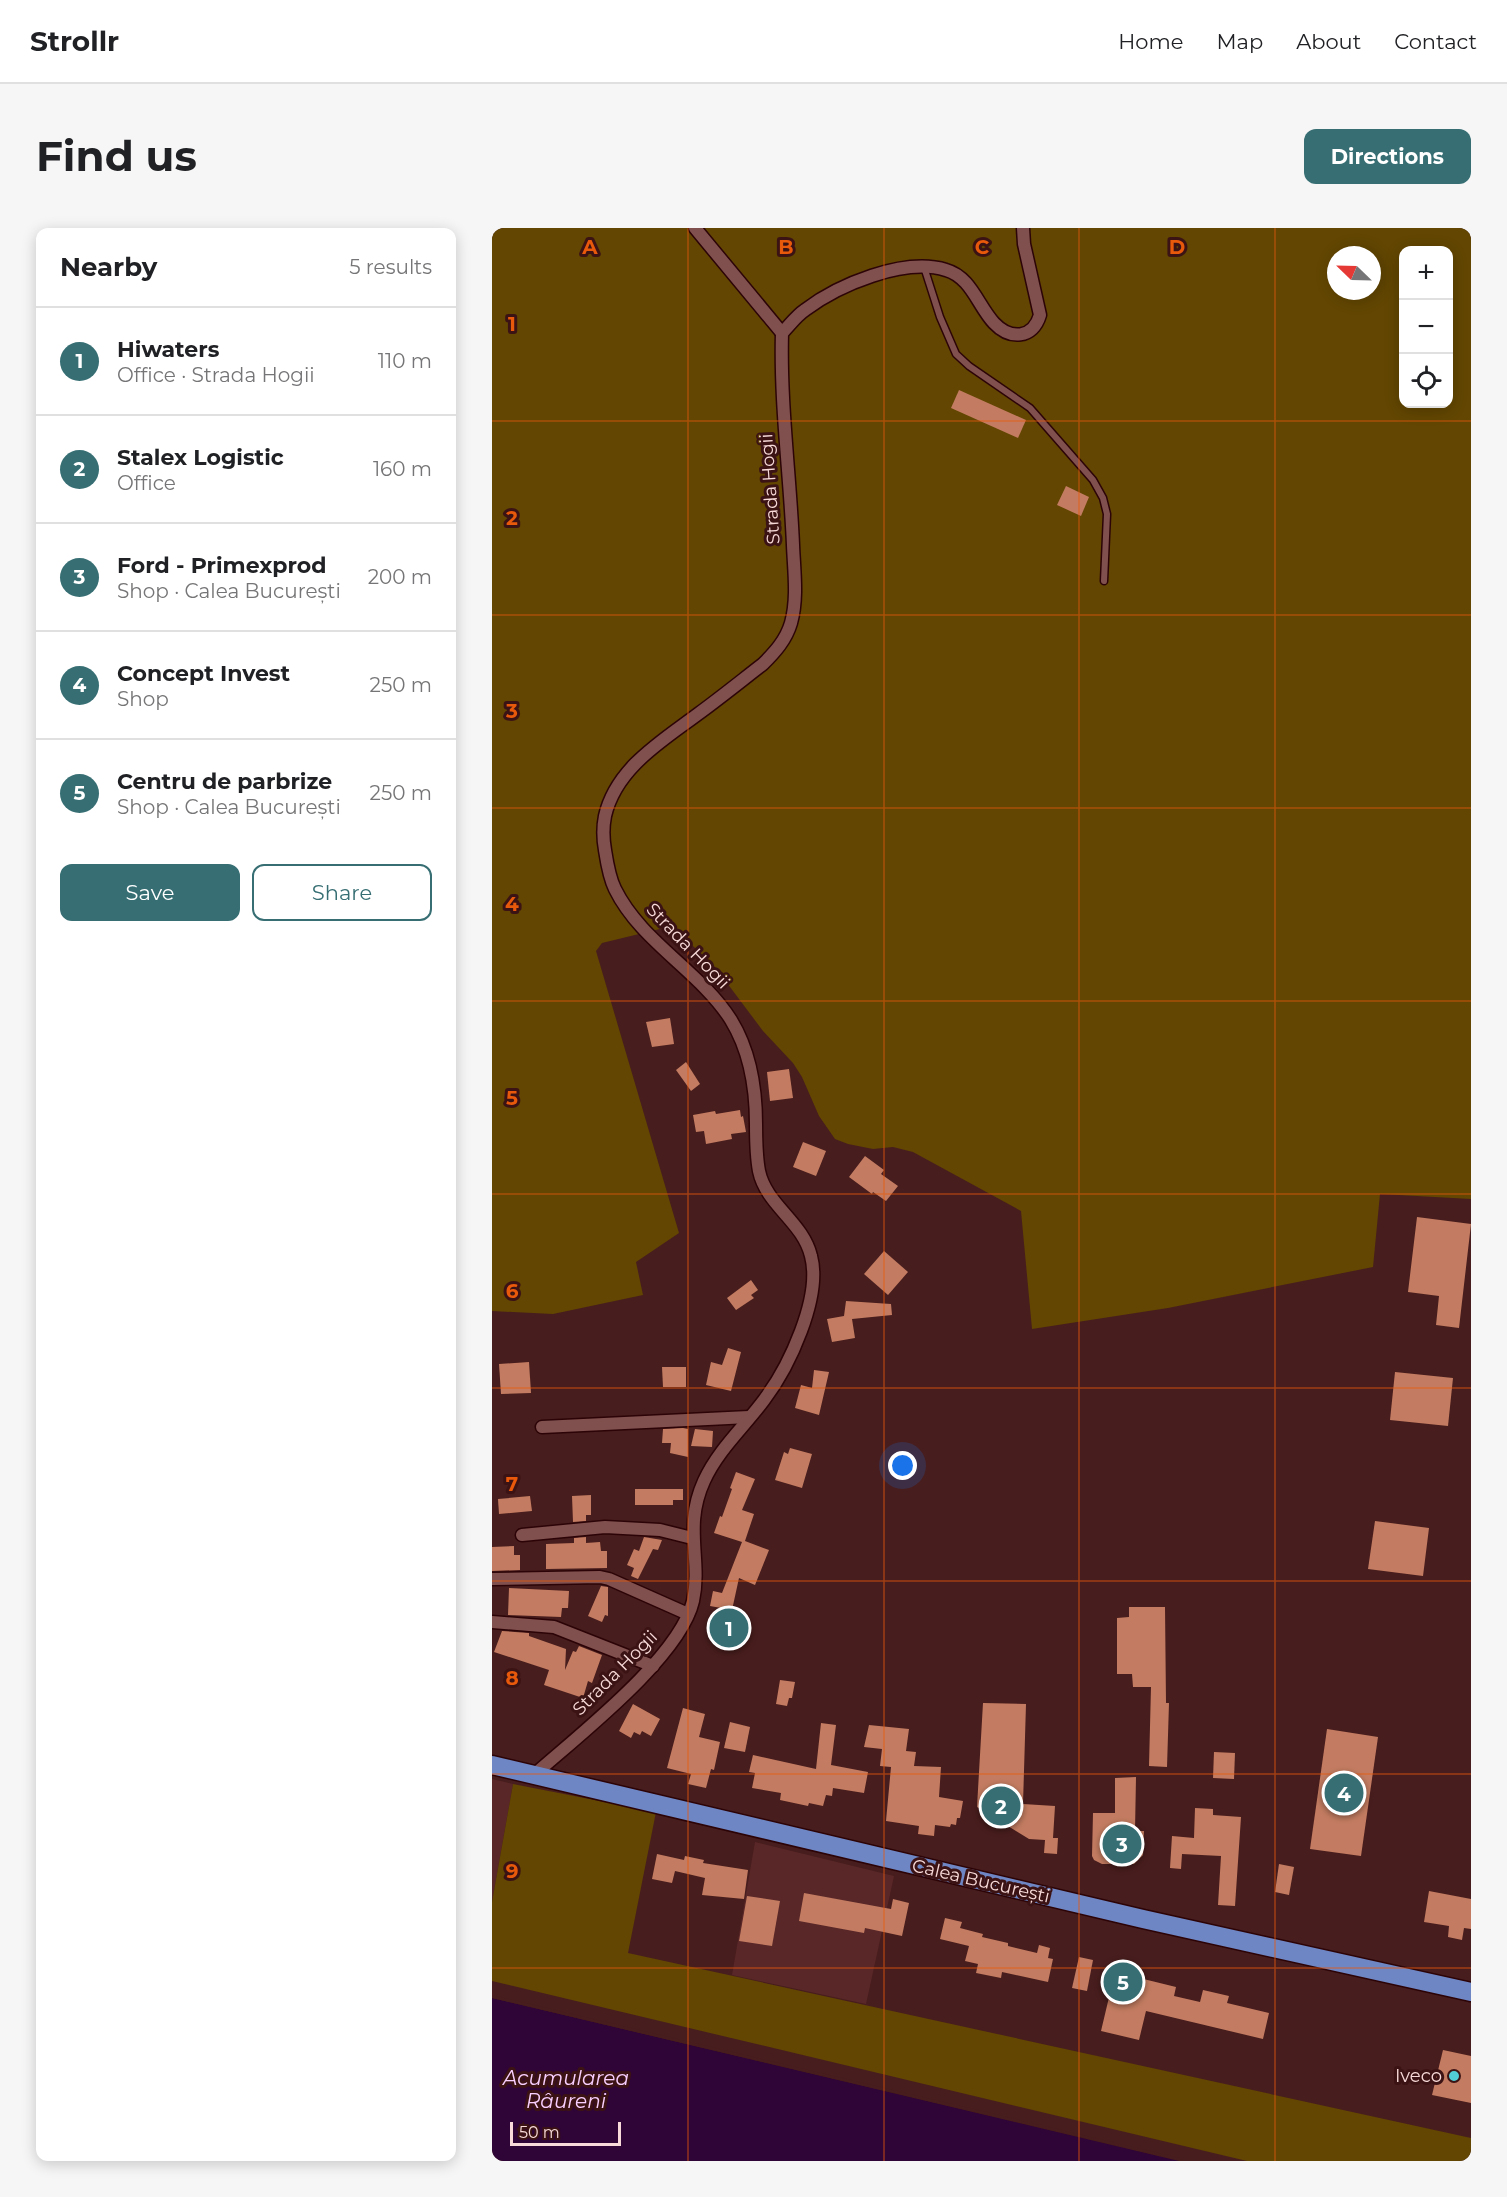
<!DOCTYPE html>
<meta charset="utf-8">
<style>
:root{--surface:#fff;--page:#f6f6f6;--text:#202124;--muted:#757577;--line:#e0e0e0;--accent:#366e73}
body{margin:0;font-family:Montserrat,sans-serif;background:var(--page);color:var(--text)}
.controls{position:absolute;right:18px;top:18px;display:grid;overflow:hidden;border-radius:12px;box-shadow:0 3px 15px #0003}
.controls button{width:54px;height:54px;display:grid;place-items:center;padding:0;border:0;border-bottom:2px solid var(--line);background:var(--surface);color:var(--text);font:30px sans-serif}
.compass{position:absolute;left:835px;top:18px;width:54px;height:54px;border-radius:50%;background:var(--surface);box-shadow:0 3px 15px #0003;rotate:293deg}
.scale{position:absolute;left:18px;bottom:15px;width:111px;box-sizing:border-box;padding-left:6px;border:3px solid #f7dad9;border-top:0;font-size:16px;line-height:21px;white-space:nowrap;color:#f7dad9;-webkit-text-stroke:4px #3c1314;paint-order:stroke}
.you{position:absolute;left:411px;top:1238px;width:21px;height:21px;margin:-15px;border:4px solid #fff;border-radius:50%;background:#1a73e8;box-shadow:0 0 0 9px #1a73e833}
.badge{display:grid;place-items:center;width:39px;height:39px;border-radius:50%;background:var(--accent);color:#fff;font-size:20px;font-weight:700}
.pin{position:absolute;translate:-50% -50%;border:3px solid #fff;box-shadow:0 2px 6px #0006}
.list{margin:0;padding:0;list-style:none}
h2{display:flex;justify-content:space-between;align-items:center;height:78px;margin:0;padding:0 24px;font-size:26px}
h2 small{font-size:20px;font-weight:400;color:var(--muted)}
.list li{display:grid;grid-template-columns:39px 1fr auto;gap:18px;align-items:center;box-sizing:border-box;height:108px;padding:0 24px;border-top:2px solid var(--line)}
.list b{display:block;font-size:22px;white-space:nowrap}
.list p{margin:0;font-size:20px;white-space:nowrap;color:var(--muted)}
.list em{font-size:20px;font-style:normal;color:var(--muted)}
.actions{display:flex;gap:12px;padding:18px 24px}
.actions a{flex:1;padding:14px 0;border:2px solid var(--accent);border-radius:12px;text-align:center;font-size:21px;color:var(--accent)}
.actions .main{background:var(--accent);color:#fff}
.icon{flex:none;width:33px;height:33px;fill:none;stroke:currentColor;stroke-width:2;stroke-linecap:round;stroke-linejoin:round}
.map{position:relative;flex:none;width:979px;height:1933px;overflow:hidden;border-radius:12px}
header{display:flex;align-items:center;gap:36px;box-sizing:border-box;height:84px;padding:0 30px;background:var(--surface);border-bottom:2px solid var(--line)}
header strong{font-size:28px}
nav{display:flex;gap:33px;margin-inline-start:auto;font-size:21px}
.intro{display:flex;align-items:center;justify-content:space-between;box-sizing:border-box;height:144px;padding:0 36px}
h1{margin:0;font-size:42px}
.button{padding:15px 27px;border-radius:12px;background:var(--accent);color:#fff;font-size:21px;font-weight:700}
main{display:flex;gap:36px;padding:0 36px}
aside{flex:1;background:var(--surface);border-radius:12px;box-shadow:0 3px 15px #0003}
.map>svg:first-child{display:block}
.built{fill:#592728}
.green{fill:#624602;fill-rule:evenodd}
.water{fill:#2f0436}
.pier{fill:#481d1d}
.building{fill:#c37c61}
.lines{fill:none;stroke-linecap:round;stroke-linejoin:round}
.service-casing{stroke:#2c0407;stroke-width:9}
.minor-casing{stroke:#2c0407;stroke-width:15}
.trunk-casing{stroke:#2c0407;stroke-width:21}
.service{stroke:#80504e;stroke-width:6}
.minor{stroke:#80504e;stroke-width:12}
.trunk{stroke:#6e86c4;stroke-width:18}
.grid{fill:none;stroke:#e8590c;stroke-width:1.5;stroke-opacity:0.55}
.poi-dot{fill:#51ccd4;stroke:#3c1314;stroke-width:2}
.labels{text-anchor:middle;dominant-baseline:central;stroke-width:6;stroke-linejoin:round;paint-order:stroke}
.street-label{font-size:18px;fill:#f7dad9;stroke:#3c1314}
.poi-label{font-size:18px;fill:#f7dad9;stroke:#3c1314;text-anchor:end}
.water-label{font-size:20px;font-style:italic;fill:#f8cfff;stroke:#3c1314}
.grid-label{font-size:20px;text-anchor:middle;font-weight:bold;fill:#e8590c;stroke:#3c1314;stroke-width:6;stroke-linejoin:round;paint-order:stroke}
</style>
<header>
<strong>Strollr</strong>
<nav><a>Home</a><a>Map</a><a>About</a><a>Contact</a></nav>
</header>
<div class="intro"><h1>Find us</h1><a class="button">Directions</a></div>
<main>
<aside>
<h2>Nearby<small>5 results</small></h2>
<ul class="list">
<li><span class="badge">1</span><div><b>Hiwaters</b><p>Office · Strada Hogii</p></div><em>110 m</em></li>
<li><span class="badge">2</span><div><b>Stalex Logistic</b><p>Office</p></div><em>160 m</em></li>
<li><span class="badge">3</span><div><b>Ford - Primexprod</b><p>Shop · Calea București</p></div><em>200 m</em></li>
<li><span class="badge">4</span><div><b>Concept Invest</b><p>Shop</p></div><em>250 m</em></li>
<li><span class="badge">5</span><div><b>Centru de parbrize</b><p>Shop · Calea București</p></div><em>250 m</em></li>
</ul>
<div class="actions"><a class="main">Save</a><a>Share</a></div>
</aside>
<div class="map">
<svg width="979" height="1933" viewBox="0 0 979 1933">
<rect width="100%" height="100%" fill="#481d1d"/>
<g class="built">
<path d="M0 1551 21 1556 0 1674Z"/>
<path d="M263 1614 402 1648 374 1776 240 1747Z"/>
</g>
<g class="green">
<path d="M0 0H979V971L888 966 881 1039 676 1080 540 1101 529 983 421 924 401 919 381 921 356 916 343 911 327 888 310 849 301 835 271 803 223 739 180 698 110 715 104 723 187 1005 144 1034 151 1067 61 1086 0 1083ZM912 22H956V176H912ZM844 27H880V63H844Z"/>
<path d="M21 1556 164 1584 136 1725 979 1910V1933H755L0 1753V1674Z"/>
</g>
<path class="water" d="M0 1770 687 1933H0Z"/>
<path class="pier" d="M0 1767 688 1930 690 1933 0 1770Z"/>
<g class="building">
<path d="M467 162 534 192 526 210 459 180Z"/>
<path d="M574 258 597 269 589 288 565 277Z"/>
<path d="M178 790 182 816 160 819 154 794Z"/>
<path d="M194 834 208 856 199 863 184 842Z"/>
<path d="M297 841 301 870 278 873 275 844Z"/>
<path d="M248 882 249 889 251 888 254 904 239 906 240 911 214 916 212 903 204 904 201 887 223 883 224 886Z"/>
<path d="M311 914 334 923 324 948 301 939Z"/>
<path d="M373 928 392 942 389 946 406 958 394 973 381 964 380 966 357 949Z"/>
<path d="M925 989 979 996 967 1100 944 1097 947 1068 916 1064Z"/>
<path d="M392 1023 416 1044 396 1067 372 1046Z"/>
<path d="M259 1052 266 1062 259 1067 262 1070 244 1082 235 1070Z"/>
<path d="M354 1073 399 1076 400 1087 360 1091 363 1110 340 1114 335 1091 352 1088Z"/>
<path d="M236 1120 249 1124 239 1163 214 1157 219 1134 230 1137Z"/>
<path d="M37 1134 39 1165 9 1166 7 1136Z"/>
<path d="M170 1139H194V1159H171Z"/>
<path d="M322 1142 337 1144 327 1187 303 1180 309 1157 320 1160Z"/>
<path d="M903 1144 961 1150 956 1198 898 1192Z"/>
<path d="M191 1200 196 1201V1229L178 1225 179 1215H170L171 1201Z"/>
<path d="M203 1201 221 1203 220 1219 199 1218Z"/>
<path d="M298 1220 320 1226 310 1260 283 1252 292 1224 296 1226Z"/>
<path d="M244 1244 263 1251 250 1282 262 1286 253 1313 277 1322 263 1357 247 1350 240 1382 218 1378 221 1363 230 1365 250 1314 222 1305 228 1288 230 1289 240 1261 238 1260Z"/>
<path d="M143 1261H191V1272H181V1277H143Z"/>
<path d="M99 1267V1287H94V1293L81 1294 80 1268Z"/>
<path d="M38 1268 40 1283 7 1286 6 1271Z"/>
<path d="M883 1293 937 1300 931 1348 876 1341Z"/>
<path d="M94 1309V1315L108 1314 109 1323H115V1340L54 1341V1316L82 1315V1310Z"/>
<path d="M152 1309 170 1312 166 1322 161 1321 146 1351 139 1348 142 1340 135 1337 142 1321 147 1323Z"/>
<path d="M22 1318V1327H28V1342L0 1343V1319Z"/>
<path d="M109 1358 116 1359V1388L113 1387 110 1394 96 1388Z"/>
<path d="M17 1360 77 1363 76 1380H70L69 1389 16 1387Z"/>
<path d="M637 1379H673L674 1475H677L675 1539 657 1538 659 1459H641L640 1446H625V1390L637 1389Z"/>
<path d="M229 1387 251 1392 246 1413 224 1407Z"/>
<path d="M10 1403 37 1405V1408L74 1421 73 1442 81 1423 84 1424 87 1418 110 1427 100 1455 96 1453 91 1470 52 1457 57 1442 2 1424Z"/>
<path d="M288 1452 303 1454 300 1470H297L295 1478 284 1476Z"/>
<path d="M491 1475 534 1476 531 1576 563 1578 561 1610H566L565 1626 552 1625 553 1612 537 1611 485 1579Z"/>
<path d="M141 1476 168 1491 159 1508 150 1503 148 1507 142 1504 139 1510 127 1503Z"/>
<path d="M191 1480 213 1486 207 1509 228 1514 222 1542 219 1541 214 1560 196 1556 199 1546 175 1540Z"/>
<path d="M238 1494 258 1499 253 1524 232 1520Z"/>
<path d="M329 1495 344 1497 339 1537 376 1544 372 1565 341 1560 340 1568 334 1567 331 1578 317 1575 316 1578 288 1572 289 1565 260 1560 263 1545 257 1544 261 1527 324 1541Z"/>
<path d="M377 1497 417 1501 414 1523 424 1524 422 1538 449 1539 447 1569 471 1573 468 1590H465L464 1597 459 1596 458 1599 443 1597 442 1608 426 1606 427 1598 394 1593 399 1539 388 1538 390 1521 372 1519Z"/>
<path d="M835 1501 886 1509 869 1628 818 1621Z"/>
<path d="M722 1524 743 1525 742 1551 721 1550Z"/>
<path d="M644 1549 643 1603H652L651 1627 642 1636H610L602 1632 600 1628 601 1585H623V1550Z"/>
<path d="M703 1580 721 1581V1587L749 1589 743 1678 726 1677 729 1628 690 1626 689 1641 678 1640 680 1608 702 1610Z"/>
<path d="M165 1626 192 1632 193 1628 212 1632 211 1635 256 1642 252 1671 210 1667 213 1650 183 1643 180 1655 160 1651Z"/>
<path d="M787 1636 802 1639 797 1667 783 1664Z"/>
<path d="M937 1663 979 1671V1701L972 1700 970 1712 956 1709 957 1698 932 1694Z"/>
<path d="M312 1665 399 1681 401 1671 417 1675 410 1708 373 1700 372 1705 307 1693Z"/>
<path d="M255 1668 288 1673 280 1718 247 1713Z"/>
<path d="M453 1690 470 1694 468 1700 491 1706 490 1709 516 1715V1718L545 1725 547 1717 558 1720 556 1730 561 1731 556 1754 510 1744 509 1750 484 1745 486 1736 473 1733 477 1718 448 1711Z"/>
<path d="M587 1729 601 1732 595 1763 580 1760Z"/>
<path d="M623 1744 684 1759 682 1768 708 1774 711 1762 737 1768 735 1775 777 1785 771 1811 654 1783 647 1812 609 1803Z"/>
<path d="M951 1822 979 1828V1875L940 1867Z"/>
</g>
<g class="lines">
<defs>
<path id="service" d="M432 39 448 89 464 126 477 138 538 180 601 252 611 270 615 286 612 353"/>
<g id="minor">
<path d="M203 0 290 105"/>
<path d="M50 1199 257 1189"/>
<path d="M30 1307 113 1299 168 1302 200 1310"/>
<path d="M0 1351 108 1349 117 1351 196 1386"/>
<path d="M0 1394 62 1399 161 1438"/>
<path d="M43 1546C87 1507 188 1429 201 1373 210 1331 191 1299 212 1253 226 1222 252 1199 272 1172 297 1139 330 1069 319 1028 311 994 274 977 267 943 264 927 264 912 264 896 264 860 258 823 239 792 208 743 149 714 123 661 117 649 115 635 113 622 111 611 111 598 113 588 124 540 170 513 206 486 228 470 249 453 271 436 283 424 294 412 299 395 306 370 302 343 301 317 298 246 288 176 290 105 297 98 304 88 313 82 346 57 412 29 454 42 479 49 486 78 502 95 518 112 541 111 548 87L532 16 531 0"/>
</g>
<path id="trunk" d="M0 1537 651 1691 979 1764"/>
</defs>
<use href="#service" class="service-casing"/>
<use href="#minor" class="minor-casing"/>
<use href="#trunk" class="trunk-casing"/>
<use href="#service" class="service"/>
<use href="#minor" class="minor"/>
<use href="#trunk" class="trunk"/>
</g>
<path class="grid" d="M196 0V1933M392 0V1933M587 0V1933M783 0V1933M0 193H979M0 387H979M0 580H979M0 773H979M0 966H979M0 1160H979M0 1353H979M0 1546H979M0 1740H979"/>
<circle class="poi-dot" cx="962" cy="1848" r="6"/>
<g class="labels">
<g class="street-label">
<text transform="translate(278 261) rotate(-94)">Strada Hogii</text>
<text transform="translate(196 718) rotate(46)">Strada Hogii</text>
<text transform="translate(123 1445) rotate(-45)">Strada Hogii</text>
<text transform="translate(489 1653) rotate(13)">Calea București</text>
</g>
<g class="poi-label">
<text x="950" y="1848">Iveco</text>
</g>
<g class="water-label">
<text x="74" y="1850">Acumularea<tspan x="74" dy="23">Râureni</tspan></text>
</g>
</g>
<g class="grid-label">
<text x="98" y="26">A</text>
<text x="294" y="26">B</text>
<text x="490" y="26">C</text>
<text x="685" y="26">D</text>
<text x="20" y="103">1</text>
<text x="20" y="297">2</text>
<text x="20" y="490">3</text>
<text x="20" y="683">4</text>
<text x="20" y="877">5</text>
<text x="20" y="1070">6</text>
<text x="20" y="1263">7</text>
<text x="20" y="1457">8</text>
<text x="20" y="1650">9</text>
</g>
</svg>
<div class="controls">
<button>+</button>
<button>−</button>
<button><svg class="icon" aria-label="locate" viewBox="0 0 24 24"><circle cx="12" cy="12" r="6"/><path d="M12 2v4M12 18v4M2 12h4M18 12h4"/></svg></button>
</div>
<svg class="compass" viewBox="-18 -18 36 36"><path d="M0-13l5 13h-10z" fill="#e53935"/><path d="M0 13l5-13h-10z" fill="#757577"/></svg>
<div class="scale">50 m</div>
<div class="you"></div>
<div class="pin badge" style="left:237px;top:1400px">1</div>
<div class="pin badge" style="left:509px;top:1578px">2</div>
<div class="pin badge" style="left:630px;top:1616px">3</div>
<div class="pin badge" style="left:852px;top:1565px">4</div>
<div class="pin badge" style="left:631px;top:1754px">5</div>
</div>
</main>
